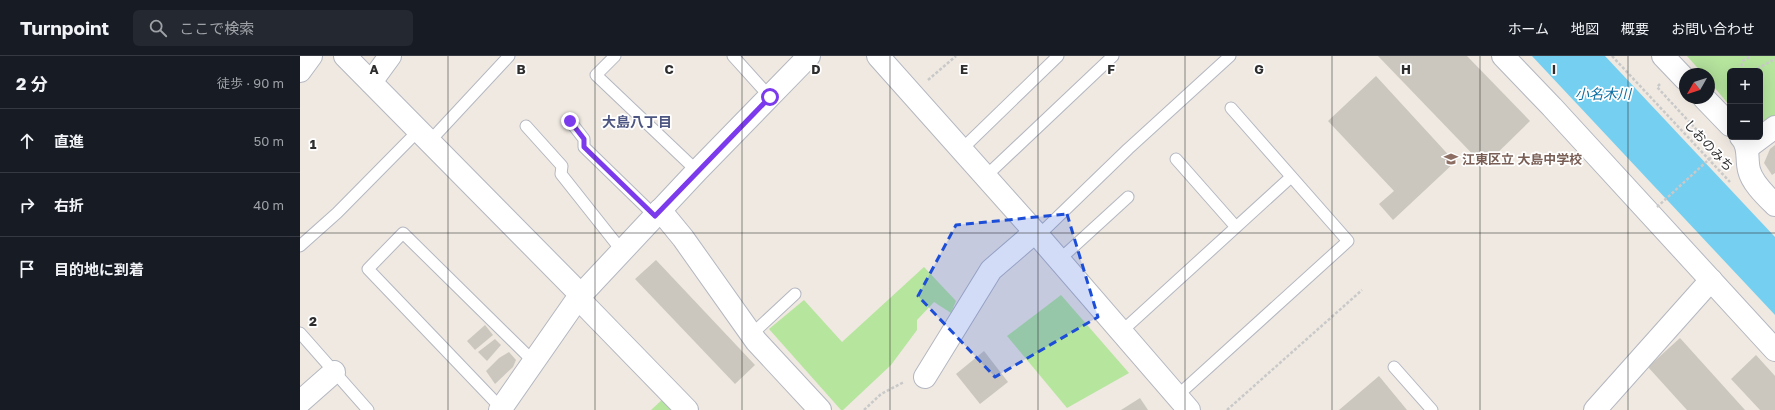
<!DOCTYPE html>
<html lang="ja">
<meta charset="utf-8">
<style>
:root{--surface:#171b24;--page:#242831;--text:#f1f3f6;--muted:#9ea1a6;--line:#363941}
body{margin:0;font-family:"Golos Text","Noto Sans JP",sans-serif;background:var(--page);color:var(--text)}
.controls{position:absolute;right:12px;top:12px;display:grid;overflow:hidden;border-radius:6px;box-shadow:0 4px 16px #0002}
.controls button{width:36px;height:36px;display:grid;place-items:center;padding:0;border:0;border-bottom:1px solid var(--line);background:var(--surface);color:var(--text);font:20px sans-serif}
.compass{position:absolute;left:1379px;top:12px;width:36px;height:36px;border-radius:50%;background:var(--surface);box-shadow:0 4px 16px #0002;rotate:231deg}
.stop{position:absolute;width:12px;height:12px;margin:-9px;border:3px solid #7c3aed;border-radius:50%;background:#fff}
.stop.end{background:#7c3aed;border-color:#fff;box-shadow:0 1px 4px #0008}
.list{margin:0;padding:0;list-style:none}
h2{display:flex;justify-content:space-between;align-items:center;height:52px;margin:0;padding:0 16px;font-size:17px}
h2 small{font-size:13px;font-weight:400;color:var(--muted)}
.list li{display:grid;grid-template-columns:26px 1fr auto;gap:12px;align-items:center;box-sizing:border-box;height:64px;padding:0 16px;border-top:1px solid var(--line)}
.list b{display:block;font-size:15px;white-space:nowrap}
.list em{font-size:13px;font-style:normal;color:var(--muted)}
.icon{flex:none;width:22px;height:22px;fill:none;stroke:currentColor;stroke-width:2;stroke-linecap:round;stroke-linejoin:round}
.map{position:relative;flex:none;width:1475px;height:354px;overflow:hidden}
header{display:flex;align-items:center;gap:24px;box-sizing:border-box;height:56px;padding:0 20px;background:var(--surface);border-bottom:1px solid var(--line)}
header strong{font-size:19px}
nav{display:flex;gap:22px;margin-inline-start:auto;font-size:14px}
.search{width:280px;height:36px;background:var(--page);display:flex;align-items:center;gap:10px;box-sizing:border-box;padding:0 14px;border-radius:6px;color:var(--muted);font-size:15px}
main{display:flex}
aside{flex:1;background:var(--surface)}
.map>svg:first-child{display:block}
.green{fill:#b6e59e}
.water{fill:#75cff0}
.building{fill:#cbc7bf}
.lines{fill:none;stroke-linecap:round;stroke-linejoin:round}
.service-casing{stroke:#b4b7c1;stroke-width:13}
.minor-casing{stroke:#b4b7c1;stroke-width:24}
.path{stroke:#c9c9c9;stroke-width:2.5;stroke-dasharray:3 2;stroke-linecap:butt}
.service{stroke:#fff;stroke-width:11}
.minor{stroke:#fff;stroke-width:22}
.path-bridge{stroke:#c9c9c9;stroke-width:2.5;stroke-dasharray:3 2;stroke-linecap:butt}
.route{stroke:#7c3aed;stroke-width:5}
.marked{fill:#1d4ed8;fill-opacity:0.2;stroke:#1d4ed8;stroke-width:3;stroke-dasharray:8 5;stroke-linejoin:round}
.grid{fill:none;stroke:#2e2e2e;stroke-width:1;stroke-opacity:0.55}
.labels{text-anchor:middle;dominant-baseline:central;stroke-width:3.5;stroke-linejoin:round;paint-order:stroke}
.street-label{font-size:13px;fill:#2e2e2e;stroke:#fff}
.education-label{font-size:13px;font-weight:bold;fill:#785e54;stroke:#fff;text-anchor:start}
.water-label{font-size:14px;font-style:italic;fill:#0d6fa3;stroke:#fff}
.neighbourhood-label{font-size:14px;font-weight:bold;fill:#4d5680;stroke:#fff}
.grid-label{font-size:13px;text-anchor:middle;font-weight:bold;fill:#2e2e2e;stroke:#fff;stroke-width:3.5;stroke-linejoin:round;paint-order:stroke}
</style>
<header>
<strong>Turnpoint</strong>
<div class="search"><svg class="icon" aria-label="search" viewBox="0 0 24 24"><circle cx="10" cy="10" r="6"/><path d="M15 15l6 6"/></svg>ここで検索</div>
<nav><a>ホーム</a><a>地図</a><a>概要</a><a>お問い合わせ</a></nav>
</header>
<main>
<aside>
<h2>2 分<small>徒歩 · 90 m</small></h2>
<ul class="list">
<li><svg class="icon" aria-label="ahead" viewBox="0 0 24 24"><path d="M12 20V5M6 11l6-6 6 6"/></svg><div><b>直進</b></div><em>50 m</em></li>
<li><svg class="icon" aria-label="right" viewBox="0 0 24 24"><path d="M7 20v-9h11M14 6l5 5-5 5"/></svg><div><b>右折</b></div><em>40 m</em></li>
<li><svg class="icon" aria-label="arrive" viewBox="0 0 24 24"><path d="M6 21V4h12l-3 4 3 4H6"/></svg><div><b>目的地に到着</b></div></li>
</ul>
</aside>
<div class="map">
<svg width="1475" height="354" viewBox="0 0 1475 354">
<rect width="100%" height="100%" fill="#efe9e1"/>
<g class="green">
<path d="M1387 0H1475V59L1460 71V15H1430V50L1409 25V18H1403Z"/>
<path d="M624 211 656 245 651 257 634 246 617 264V274L591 309 543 354H541L469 273 504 244 542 286Z"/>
<path d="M761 239 829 317 767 352 707 280Z"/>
<path d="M364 342 375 354H351Z"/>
</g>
<path class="water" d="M1232 0H1305L1475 181V259Z"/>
<g class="building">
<path d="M1078 0H1167L1230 65 1184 110Z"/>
<path d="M1076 20 1155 106 1093 164 1079 148 1094 135 1028 65Z"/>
<path d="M1475 89V117L1472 119 1464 107 1470 93Z"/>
<path d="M356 204 455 309 435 328 335 223Z"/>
<path d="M185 269 193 279 175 294 167 285Z"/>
<path d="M1380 282 1445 354H1387L1348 311Z"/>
<path d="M195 283 201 289 187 305 178 296Z"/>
<path d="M684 295 708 326 680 348 656 318Z"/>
<path d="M209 296 216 304 213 311 195 328 186 315 199 302Z"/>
<path d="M1456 299 1475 320V354H1460L1431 323Z"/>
<path d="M1079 320 1107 354H1039Z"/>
<path d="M840 342 848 354H821Z"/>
</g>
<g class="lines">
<defs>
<g id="service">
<path d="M315 0 296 19 397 115"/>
<path d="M433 0 470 41"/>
<path d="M270 65 284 83V91L355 160"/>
<path d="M226 70 262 110 261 118 322 195"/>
<path d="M129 86 209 0"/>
<path d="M661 94 758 0"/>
<path d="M876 103 936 171"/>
<path d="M685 121 813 0"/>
<path d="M738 180 828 93 930 0"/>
<path d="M0 190 37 157 119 74"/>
<path d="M759 204 828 141"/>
<path d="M821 276 991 121"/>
<path d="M0 277 68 354"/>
<path d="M452 278 495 238"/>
<path d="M1094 311 1132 354"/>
<path d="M877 340 1048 185 931 52"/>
<path d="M201 352 68 213 103 177 234 306"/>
</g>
<g id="minor">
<path d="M45 0 281 239"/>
<path d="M578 0 735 176 889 354"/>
<path d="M1203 0 1252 51 1475 294"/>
<path d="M1363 0 1385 23"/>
<path d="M0 15 11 0"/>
<path d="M71 26 90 0"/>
<path d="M1404 42 1430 69"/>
<path d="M1441 81C1450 90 1446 102 1449 114 1452 127 1466 140 1475 149"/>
<path d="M1447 92 1475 71"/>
<path d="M360 154 383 182 456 285 520 354"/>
<path d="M278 242 387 354"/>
<path d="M625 321 691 214 735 176"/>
<path d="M0 346 34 316"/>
<path d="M200 354 278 242 397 115 509 0"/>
<path d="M1295 354 1411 224"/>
</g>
</defs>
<use href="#service" class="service-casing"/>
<use href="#minor" class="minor-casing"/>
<g class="path">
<path d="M1312 0 1430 126"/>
<path d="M1440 15 1443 5 1451 0"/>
<path d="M1453 15 1475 3"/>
<path d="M628 24 656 0"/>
<path d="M1360 28 1357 31 1417 96"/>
<path d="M564 354 581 338 604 326"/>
<path d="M927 354 1062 234"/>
</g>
<use href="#service" class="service"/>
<use href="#minor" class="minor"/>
<path class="path-bridge" d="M1357 151 1417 96"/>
</g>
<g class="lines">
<path class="route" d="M270 65 284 83V91L355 160 470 41"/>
</g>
<path class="marked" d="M767 158 798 261 695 321 618 240 656 169Z"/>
<path class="grid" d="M148 0V354M295 0V354M442 0V354M590 0V354M738 0V354M885 0V354M1032 0V354M1180 0V354M1328 0V354M0 177H1475"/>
<defs>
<symbol id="school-bare" viewBox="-9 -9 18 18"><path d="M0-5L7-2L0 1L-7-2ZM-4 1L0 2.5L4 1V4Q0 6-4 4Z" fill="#8d6e63" stroke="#fff" stroke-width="2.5" paint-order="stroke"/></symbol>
</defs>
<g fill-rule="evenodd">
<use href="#school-bare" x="1141" y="93" width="20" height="20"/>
</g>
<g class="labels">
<g class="street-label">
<text transform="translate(1409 89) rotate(47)">しおのみち</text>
</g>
<g class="education-label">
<text x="1162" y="103">江東区立 大島中学校</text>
</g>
<g class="water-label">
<text x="1303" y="37">小名木川</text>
</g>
<g class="neighbourhood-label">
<text x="337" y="65">大島八丁目</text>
</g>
</g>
<g class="grid-label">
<text x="74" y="18">A</text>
<text x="221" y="18">B</text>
<text x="369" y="18">C</text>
<text x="516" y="18">D</text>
<text x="664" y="18">E</text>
<text x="811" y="18">F</text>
<text x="959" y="18">G</text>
<text x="1106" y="18">H</text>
<text x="1254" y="18">I</text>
<text x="13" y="93">1</text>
<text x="13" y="270">2</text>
</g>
</svg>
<div class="controls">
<button>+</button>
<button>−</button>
</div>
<svg class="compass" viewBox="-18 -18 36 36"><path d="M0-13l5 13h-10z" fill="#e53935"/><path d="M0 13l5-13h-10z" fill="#9ea1a6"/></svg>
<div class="stop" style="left:470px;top:41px"></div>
<div class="stop end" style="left:270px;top:65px"></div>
</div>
</main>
